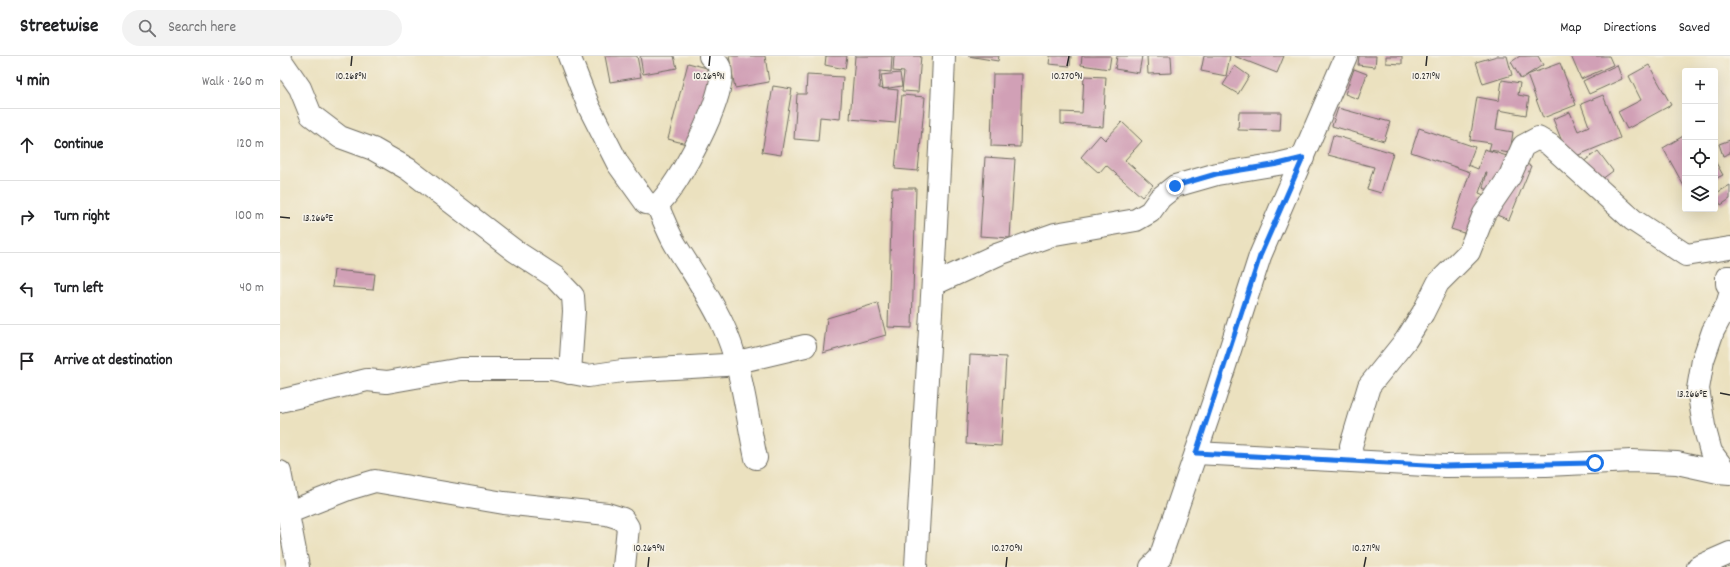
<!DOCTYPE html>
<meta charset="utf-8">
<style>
:root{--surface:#fff;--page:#f2f2f2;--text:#202124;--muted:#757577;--line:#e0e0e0}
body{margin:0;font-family:Dekko,sans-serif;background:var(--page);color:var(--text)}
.controls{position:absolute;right:12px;top:12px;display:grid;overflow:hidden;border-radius:4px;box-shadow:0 4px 16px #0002}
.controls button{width:36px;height:36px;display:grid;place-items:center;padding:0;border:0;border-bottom:1px solid var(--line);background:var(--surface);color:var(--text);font:20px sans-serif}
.stop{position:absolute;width:12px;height:12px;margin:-9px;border:3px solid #1a73e8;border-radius:50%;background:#fff}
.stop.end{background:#1a73e8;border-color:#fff;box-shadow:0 1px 4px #0008}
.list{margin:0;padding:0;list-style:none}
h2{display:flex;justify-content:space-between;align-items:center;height:52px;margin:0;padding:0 16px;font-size:17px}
h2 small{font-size:13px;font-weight:400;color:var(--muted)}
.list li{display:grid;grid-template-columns:26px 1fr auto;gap:12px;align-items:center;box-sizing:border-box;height:72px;padding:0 16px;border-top:1px solid var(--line)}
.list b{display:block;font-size:15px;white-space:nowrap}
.list em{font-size:13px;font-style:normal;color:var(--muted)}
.icon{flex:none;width:22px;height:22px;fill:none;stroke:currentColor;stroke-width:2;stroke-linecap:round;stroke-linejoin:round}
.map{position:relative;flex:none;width:1450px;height:511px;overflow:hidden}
header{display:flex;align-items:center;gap:24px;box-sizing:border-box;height:56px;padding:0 20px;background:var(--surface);border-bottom:1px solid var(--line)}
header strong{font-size:19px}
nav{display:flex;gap:22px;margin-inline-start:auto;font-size:14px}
.search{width:280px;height:36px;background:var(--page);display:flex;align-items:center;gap:10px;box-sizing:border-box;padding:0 14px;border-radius:22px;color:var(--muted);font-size:15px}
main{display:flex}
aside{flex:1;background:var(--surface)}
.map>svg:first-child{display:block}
.building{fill:#d1a0b6}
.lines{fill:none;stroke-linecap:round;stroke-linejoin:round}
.minor-casing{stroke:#6e6b5f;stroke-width:24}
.minor{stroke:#fff;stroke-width:22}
.route{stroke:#1a73e8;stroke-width:5}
.ticks{fill:none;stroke:#2b2b2b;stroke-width:1.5}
.ticks-label{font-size:10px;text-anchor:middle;fill:#2b2b2b;stroke:#f7f3e8;stroke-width:3.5;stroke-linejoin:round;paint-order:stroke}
</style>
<header>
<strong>Streetwise</strong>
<div class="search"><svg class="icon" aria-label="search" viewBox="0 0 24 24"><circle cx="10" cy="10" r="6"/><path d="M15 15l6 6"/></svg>Search here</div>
<nav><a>Map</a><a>Directions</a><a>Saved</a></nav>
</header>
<main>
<aside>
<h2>4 min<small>Walk · 260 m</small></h2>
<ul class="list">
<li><svg class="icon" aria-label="ahead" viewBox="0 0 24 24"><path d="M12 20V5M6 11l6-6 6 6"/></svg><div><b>Continue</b></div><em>120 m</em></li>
<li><svg class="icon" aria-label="right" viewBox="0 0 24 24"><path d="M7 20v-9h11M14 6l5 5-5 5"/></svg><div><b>Turn right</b></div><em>100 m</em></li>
<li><svg class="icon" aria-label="left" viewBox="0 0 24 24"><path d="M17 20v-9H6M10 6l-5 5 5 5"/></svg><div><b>Turn left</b></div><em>40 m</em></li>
<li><svg class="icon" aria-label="arrive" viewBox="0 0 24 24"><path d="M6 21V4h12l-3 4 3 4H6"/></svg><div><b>Arrive at destination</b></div></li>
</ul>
</aside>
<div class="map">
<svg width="1450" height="511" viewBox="0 0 1450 511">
<rect width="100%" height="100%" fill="#f7f3e8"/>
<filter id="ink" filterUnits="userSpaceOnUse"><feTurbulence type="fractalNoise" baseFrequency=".025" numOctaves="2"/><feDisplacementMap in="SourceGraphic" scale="8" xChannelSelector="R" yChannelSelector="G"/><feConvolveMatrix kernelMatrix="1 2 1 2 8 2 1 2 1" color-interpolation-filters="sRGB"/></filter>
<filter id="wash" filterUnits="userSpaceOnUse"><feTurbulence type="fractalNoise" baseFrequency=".012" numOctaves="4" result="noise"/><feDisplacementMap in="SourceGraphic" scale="16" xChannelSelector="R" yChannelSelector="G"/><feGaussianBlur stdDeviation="0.9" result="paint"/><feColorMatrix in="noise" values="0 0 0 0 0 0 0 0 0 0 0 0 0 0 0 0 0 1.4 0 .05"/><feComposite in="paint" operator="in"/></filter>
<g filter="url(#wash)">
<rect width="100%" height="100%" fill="#ebe1bf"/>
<g id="blocks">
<g class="building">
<path d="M325 0H357L361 21 330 26Z"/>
<path d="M360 0H394L397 12 363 18Z"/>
<path d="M449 0H485L489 26 455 32Z"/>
<path d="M546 0H567L565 13 545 9Z"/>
<path d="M575 0H612L611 16 600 15 599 32 618 34 615 67 570 63Z"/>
<path d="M614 0H641L638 36 622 35 624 16 613 15Z"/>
<path d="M688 0H719L718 5Z"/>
<path d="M770 0H791L790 10 769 8Z"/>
<path d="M802 0H831L829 13 801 9Z"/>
<path d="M837 0H862L859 17 835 13Z"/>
<path d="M867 0H891L892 17 868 18Z"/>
<path d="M924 0H950L946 20 921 15Z"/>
<path d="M954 0H1004L997 17Z"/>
<path d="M1079 0H1096L1095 11 1078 9Z"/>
<path d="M1106 0H1122V8L1106 7Z"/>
<path d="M1217 0H1227L1232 19 1203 28 1196 6Z"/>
<path d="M1240 0H1258L1263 9 1247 19 1280 7 1296 49 1263 62 1247 19 1241 23 1231 6Z"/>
<path d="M1291 0H1329L1333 9 1301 23Z"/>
<path d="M408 7 442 16 421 92 388 83Z"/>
<path d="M1337 9 1342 23 1309 38 1303 25Z"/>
<path d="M1369 9 1391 49 1347 73 1338 56 1361 44 1349 20Z"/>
<path d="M955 10 969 20 958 38 943 29Z"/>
<path d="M1074 13 1087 18 1078 43 1065 38Z"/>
<path d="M620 17 622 30 603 33 601 19Z"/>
<path d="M713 18H742L740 91 711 90Z"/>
<path d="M527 19 563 21 560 63 540 61 538 85 514 83 517 38H526Z"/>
<path d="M804 20 826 21 823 71 781 68V56L802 57Z"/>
<path d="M1222 24 1240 27 1238 39 1249 41 1246 59 1219 54 1216 73 1233 76 1230 97 1209 94 1211 87 1190 84 1197 41 1219 45Z"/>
<path d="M493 30 512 33 501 99 482 96Z"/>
<path d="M622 39 645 41 638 115 615 113Z"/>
<path d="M1323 39 1340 82 1289 103 1273 63 1290 56 1298 75 1309 70 1301 48Z"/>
<path d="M1058 52 1110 66 1104 85 1052 70Z"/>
<path d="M959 56H1001L1000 75 958 74Z"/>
<path d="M842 66 862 85 845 104 873 129 862 141 826 109 819 117 801 101 820 79 825 84Z"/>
<path d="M1139 72 1195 91 1188 109 1198 113 1204 93 1227 100 1216 136 1203 132 1207 116H1206L1199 137 1204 139 1190 179 1171 173 1190 116 1131 96Z"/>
<path d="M1053 79 1113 97 1101 137 1087 133 1094 111 1048 99Z"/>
<path d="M1405 79V132L1383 92Z"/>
<path d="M1450 84V97L1443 100 1439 88Z"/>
<path d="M1318 95 1333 115 1318 126 1303 106Z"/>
<path d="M705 101 735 103 730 182 700 180Z"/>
<path d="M1235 103 1251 110 1229 164 1212 157Z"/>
<path d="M1435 105 1443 119 1435 123Z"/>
<path d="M1450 129V143L1441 149 1435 138Z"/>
<path d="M612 132H636L632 272 608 271Z"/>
<path d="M54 214 95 218 93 234 52 231Z"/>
<path d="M598 247 606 279 543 297 547 262Z"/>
<path d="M690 299 726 301 721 390 686 388Z"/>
</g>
</g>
</g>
<g filter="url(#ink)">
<use href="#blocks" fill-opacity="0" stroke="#6e6b5f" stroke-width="1"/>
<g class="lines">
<defs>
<g id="minor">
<path d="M289 0 309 51 338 108 366 147 377 149C397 133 449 36 440 12 439 8 433 3 430 0"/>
<path d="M0 3 20 32 31 59 60 81 93 93 128 113 235 195 275 221 293 240 294 255 290 317"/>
<path d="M377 149C383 162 388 176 395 188 411 214 429 239 442 267 462 309 466 357 476 402"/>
<path d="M1450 221H1447V228L1450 232"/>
<path d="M654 228 719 198 775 178 856 164 870 156 880 142 895 130 937 118 998 108 1023 102"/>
<path d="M0 345 87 324 107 326 181 313H271L308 320 342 315 445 309 525 290"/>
<path d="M916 397 1165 410 1266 409 1352 405 1397 407 1438 416 1450 417"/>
<path d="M1072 404 1071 390 1089 330 1126 284 1143 257 1158 227 1189 196 1204 158 1230 120 1243 90 1258 82 1270 89 1353 164 1406 199 1450 192"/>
<path d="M0 416 18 511"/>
<path d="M1446 416 1431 396 1424 370 1418 333 1423 304 1433 275 1447 249 1450 239"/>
<path d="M7 457 68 433 95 425 224 447 327 458 343 463 348 471 344 511"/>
<path d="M636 511C645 341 658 171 664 0"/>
<path d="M871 511 880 502 933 347 980 200 1066 0"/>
<path d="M1418 511 1450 497"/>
</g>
</defs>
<use href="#minor" class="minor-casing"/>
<use href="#minor" class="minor"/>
</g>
</g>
<g class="lines" filter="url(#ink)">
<path class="route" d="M895 130 936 118 998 108 1023 102 980 200 916 397 1165 410 1315 407"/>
</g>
<path class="ticks" d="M71 10 72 0M429 10 430 0M787 10 789 0M1146 10 1147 0M0 161 10 162M1440 337 1450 339M368 511 369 501M726 511 727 501M1084 511 1086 501"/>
<g class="ticks-label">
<text x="787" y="23">10.270°N</text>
<text x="1146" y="23">10.271°N</text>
<text x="71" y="23">10.268°N</text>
<text x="429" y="23">10.269°N</text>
<text x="38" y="165">13.266°E</text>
<text x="1412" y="341">13.266°E</text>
<text x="369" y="495">10.269°N</text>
<text x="727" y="495">10.270°N</text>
<text x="1086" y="495">10.271°N</text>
</g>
</svg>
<div class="controls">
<button>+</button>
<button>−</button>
<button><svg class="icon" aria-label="locate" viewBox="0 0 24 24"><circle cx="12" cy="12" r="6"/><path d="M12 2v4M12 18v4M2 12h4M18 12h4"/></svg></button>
<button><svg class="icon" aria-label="layers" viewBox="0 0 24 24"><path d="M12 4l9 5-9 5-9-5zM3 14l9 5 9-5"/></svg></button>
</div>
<div class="stop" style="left:1315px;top:407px"></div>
<div class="stop end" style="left:895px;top:130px"></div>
</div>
</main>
